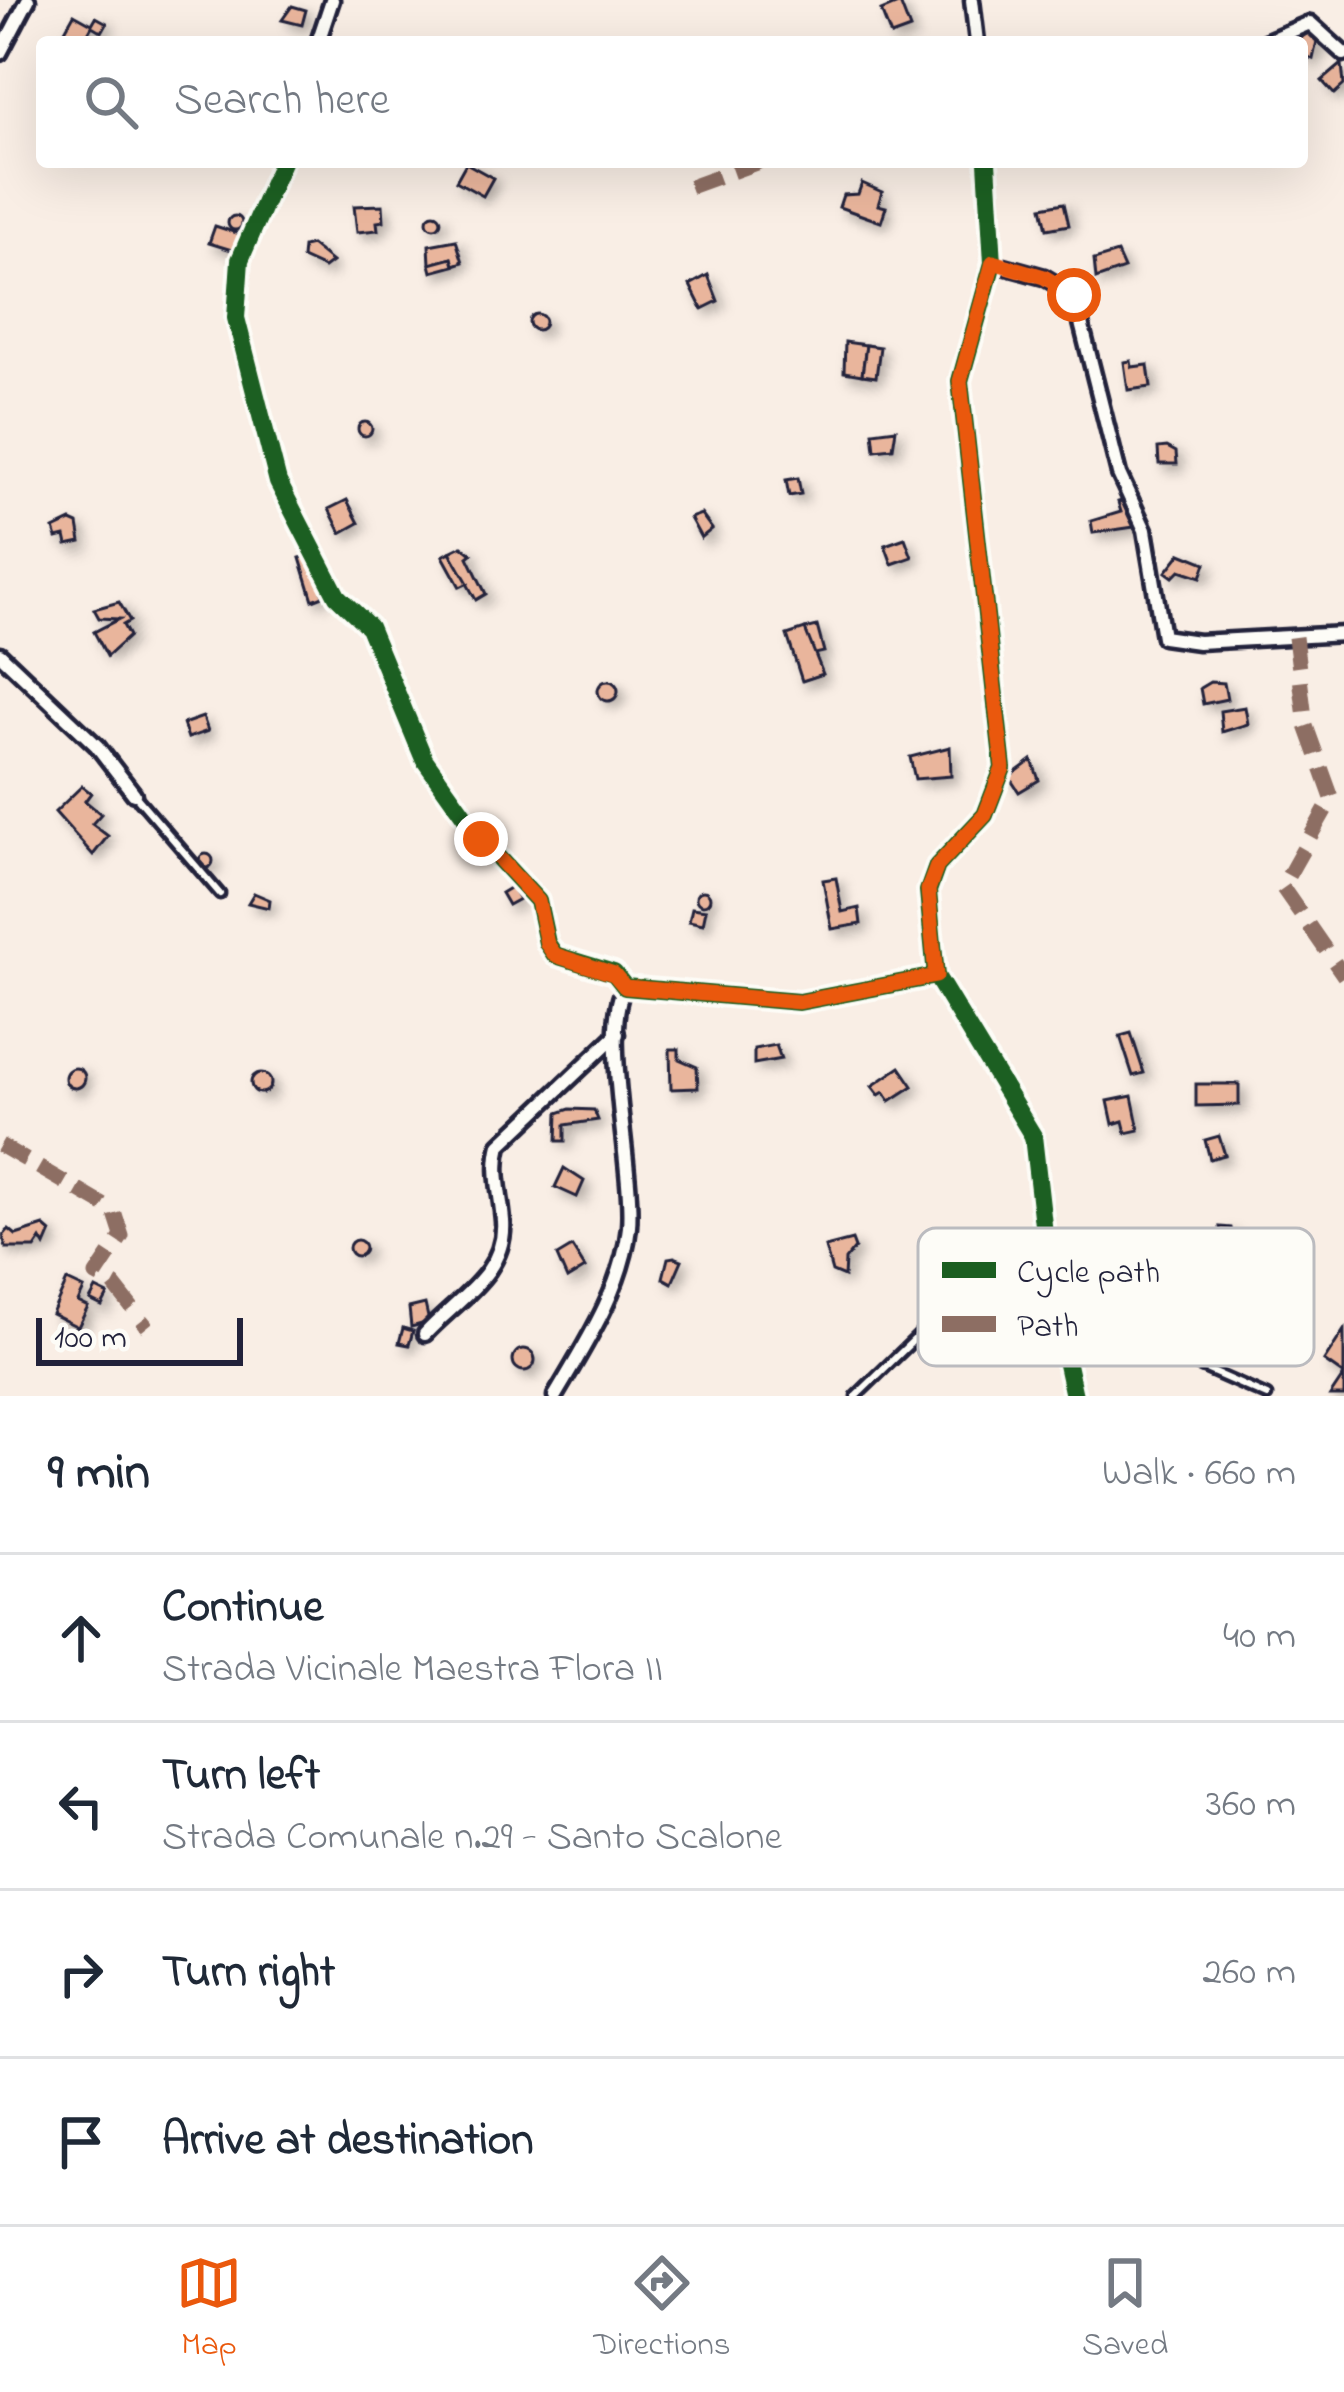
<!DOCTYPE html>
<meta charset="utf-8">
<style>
:root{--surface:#fff;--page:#f6f6f7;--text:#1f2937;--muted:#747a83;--line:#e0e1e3;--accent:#ea580c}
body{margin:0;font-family:"Indie Flower",sans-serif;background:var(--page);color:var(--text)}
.scale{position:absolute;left:36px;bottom:30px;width:207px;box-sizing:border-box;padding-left:12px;border:6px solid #22223b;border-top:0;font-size:33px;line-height:42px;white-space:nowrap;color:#22223b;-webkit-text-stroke:9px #fdfcf7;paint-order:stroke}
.stop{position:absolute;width:36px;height:36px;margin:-27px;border:9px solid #ea580c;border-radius:50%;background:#fff}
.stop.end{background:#ea580c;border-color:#fff;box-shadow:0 3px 12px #0008}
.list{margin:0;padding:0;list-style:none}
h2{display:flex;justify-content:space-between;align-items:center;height:156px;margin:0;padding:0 48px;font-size:51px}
h2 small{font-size:39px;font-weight:400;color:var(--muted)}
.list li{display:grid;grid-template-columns:78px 1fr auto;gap:36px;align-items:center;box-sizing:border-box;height:168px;padding:0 48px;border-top:3px solid var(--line)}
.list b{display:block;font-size:45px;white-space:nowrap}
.list p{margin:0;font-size:39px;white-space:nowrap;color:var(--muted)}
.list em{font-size:39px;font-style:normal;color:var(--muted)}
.icon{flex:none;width:66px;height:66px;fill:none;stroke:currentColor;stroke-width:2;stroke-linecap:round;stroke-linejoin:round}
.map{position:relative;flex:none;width:1344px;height:1396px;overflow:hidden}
.search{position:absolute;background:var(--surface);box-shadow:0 12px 48px #0002;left:36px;right:36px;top:36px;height:132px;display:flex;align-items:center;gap:30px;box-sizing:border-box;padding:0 42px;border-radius:12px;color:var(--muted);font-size:45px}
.sheet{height:828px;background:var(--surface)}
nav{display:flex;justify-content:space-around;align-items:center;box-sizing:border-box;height:168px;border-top:3px solid var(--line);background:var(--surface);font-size:33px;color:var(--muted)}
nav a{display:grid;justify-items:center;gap:6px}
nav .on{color:var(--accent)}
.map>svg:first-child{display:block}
.building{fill:#e9b59c;stroke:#22223b;stroke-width:3;filter:url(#shadow)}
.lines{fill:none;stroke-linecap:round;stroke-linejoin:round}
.lane-casing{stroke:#22223b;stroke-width:15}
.street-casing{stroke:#22223b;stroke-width:21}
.lane{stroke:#fdfcf7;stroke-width:6}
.street{stroke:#fdfcf7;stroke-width:12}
.quiet{stroke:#8d6e63;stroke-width:15;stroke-dasharray:30 15;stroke-linecap:butt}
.cycleway-casing{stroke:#fdfcf7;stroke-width:26}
.cycleway{stroke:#1b5e20;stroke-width:18}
.route{stroke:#ea580c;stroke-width:15}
.key{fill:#fdfcf7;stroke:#bbbbbf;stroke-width:3}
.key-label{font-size:33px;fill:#22223b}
</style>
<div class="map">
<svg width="1344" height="1396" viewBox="0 0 1344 1396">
<defs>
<filter id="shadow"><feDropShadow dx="6" dy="6" stdDeviation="6" flood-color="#0004"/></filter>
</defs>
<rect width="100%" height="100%" fill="#f9eee5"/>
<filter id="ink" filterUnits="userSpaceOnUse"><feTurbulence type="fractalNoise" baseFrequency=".00833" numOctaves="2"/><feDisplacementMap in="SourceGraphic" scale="24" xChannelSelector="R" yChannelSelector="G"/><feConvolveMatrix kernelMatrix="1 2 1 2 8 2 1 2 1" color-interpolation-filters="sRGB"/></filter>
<g filter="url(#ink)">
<g class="building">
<path d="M900 3 910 29 891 36 881 11Z"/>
<path d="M292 6 306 10 302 25 282 20Z"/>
<path d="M74 14 92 24 96 17 107 23 102 32 92 26 83 42H66L60 39Z"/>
<path d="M1309 31 1330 48 1317 41 1313 59 1302 54V42H1297Z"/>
<path d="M1342 64 1344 85 1334 94 1322 81Z"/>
<path d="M466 163 493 178 483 196 456 181Z"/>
<path d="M862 183 882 192 878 205 886 207 881 222 839 207 843 195 858 194Z"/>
<path d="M1064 203 1069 225 1047 229 1042 207Z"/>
<path d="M383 205 384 221 377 222 378 230 357 232 354 206Z"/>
<circle cx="434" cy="221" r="7"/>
<circle cx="235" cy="223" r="7"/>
<path d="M215 226 240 234 235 251 209 243Z"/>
<path d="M456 240 463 262 454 265 452 258 430 264 429 245Z"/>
<path d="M311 245 332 262 324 268 302 258 303 247Z"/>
<path d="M1117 253 1124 269 1096 279 1094 260Z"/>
<path d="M452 258 454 266 432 272 430 264Z"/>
<path d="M708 275 718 301 702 309 690 285Z"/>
<circle cx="537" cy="322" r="8"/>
<path d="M845 342 866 345 862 375 844 372Z"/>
<path d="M866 345 880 347 876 377 862 375Z"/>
<path d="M1131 361 1132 367 1148 365 1151 387 1128 390 1124 362Z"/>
<circle cx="365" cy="429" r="7"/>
<path d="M896 429 893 448 875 450 873 432Z"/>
<path d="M1167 447 1176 452 1177 464H1159L1158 448Z"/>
<path d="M798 478 801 494 789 496 786 480Z"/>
<path d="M347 500 359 523 341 533 329 509Z"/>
<path d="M1125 500 1134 527 1093 533 1091 521 1121 512 1118 502Z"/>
<path d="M701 514 712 529 701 538 690 518Z"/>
<path d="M71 521 78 524 81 542 67 545 65 536 57 538 54 529Z"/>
<path d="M905 538 912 557 892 564 885 545Z"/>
<path d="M462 546 472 554 468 557 486 594 476 600 450 552Z"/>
<path d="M450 552 468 583 460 587 443 556Z"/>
<path d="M1181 553 1206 563 1201 577 1180 570 1173 577 1166 572Z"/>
<path d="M307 556 315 564 323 596 313 600 300 558Z"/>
<path d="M119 602 130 621 123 625 129 636 107 656 94 632 119 619 99 618 94 609Z"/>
<path d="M817 626 824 652 811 655 805 629Z"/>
<path d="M805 629 823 674 802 681 787 635Z"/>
<circle cx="608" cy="691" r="10"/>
<path d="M1210 682 1224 683 1227 699 1203 704 1200 688Z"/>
<path d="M1245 707 1248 724 1222 732 1220 711Z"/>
<path d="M203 717 208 731 188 738 183 724Z"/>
<path d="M950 747 951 776 915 779 910 757Z"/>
<path d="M1032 760 1039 780 1019 792 1009 777Z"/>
<path d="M82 786 91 793 85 801 101 814 92 824 108 836 93 855 55 812Z"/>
<circle cx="206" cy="861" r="7"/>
<path d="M836 878 842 912 859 908 861 924 832 929 823 880Z"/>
<path d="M511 887 519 899 508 905 501 893Z"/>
<circle cx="703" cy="898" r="7"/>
<path d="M254 893 270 900 269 908 248 903Z"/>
<path d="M692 908 706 910 703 924 689 921Z"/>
<path d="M1131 1033 1144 1073 1133 1076 1120 1036Z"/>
<path d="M776 1045 781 1059 754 1064V1049Z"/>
<path d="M670 1049H679V1059L697 1067 698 1088 671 1089Z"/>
<path d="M900 1067 913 1086 890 1101 884 1092 879 1095 872 1086Z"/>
<circle cx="75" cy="1078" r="10"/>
<circle cx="261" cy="1083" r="10"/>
<path d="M1196 1084H1239V1105L1196 1106Z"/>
<path d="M1132 1096 1139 1130 1126 1133 1123 1121 1113 1124 1108 1101Z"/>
<path d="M570 1109 594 1110 598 1120 565 1125V1141H557L558 1113Z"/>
<path d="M1219 1136 1225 1155 1210 1159 1205 1140Z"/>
<path d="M564 1168 584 1181 577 1197 555 1187Z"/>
<path d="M44 1226 51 1232 45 1246 41 1239 35 1248H6L3 1236 9 1229 16 1235Z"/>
<path d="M1220 1227 1231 1228 1234 1245H1222Z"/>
<circle cx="357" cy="1248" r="8"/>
<path d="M852 1240 855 1248 845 1260 844 1277 832 1272 825 1247Z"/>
<path d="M572 1247 585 1268 567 1279 557 1256Z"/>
<path d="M674 1257 682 1260 672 1283 663 1278 668 1258Z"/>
<path d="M67 1281 84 1289 78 1302 88 1307 78 1327 52 1314Z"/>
<path d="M96 1289 108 1295 102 1306 90 1300Z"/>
<path d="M425 1304 429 1322 411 1327 409 1308Z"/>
<path d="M403 1328 413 1331 409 1345 399 1343Z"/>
<path d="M1344 1330V1396H1330L1344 1375 1324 1361Z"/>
<circle cx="524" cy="1360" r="11"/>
</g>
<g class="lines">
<defs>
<g id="lane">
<path d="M134 794 220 894"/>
<path d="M1066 1343 1149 1344 1267 1396"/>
<path d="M856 1396 924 1330 954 1312 974 1314 1050 1287"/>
</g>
<g id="street">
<path d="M972 0 977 42"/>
<path d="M318 42 332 0"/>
<path d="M1265 42 1310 23 1344 54"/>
<path d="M0 53 28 0"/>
<path d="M282 162 240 260 236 318 278 482 337 596 369 627 424 759 481 839 538 901 547 943 555 955 614 973 625 987 799 1002 936 976"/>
<path d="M987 162 993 263 960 381 1003 768 985 815 937 866 928 891 936 976 1033 1136 1050 1287 1074 1396"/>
<path d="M993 263 1044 277 1074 295 1119 474 1145 530 1163 637 1198 642 1344 634"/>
<path d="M0 654 97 746 134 794"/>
<path d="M425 1334C456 1300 507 1273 503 1221 501 1194 493 1171 500 1145L617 1034"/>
<path d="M555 1396C585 1345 623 1287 629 1227 634 1171 600 1027 625 987"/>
</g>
</defs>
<use href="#lane" class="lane-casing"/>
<use href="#street" class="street-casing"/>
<use href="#lane" class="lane"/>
<use href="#street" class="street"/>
<g class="quiet">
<path d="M690 187 759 162"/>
<path d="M1295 637 1306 726 1332 798 1282 887 1344 976"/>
<path d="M0 1145 114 1211 122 1236 96 1275 114 1285 147 1327"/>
</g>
<defs>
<g id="cycleway">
<path d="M282 162 240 260 236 318 278 482 337 596 369 627 424 759 481 839 538 901 547 943 555 955 614 973 625 987 799 1002 936 976"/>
<path d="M987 162 993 263 960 381 1003 768 985 815 937 866 928 891 936 976 1033 1136 1050 1287 1074 1396"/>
</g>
</defs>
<use href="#cycleway" class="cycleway-casing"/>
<use href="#cycleway" class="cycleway"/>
</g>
</g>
<g class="lines" filter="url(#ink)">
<path class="route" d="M481 839 538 901 547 944 555 955 614 974 625 987 799 1002 936 976 928 890 937 866 985 815 1003 768 960 381 993 262 1044 277 1074 295"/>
</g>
<rect x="918" y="1228" width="396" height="138" rx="18" class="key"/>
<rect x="942" y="1262" width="54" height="16" fill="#1b5e20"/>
<rect x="942" y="1316" width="54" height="16" fill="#8d6e63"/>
<g class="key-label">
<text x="1017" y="1282">Cycle path</text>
<text x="1017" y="1336">Path</text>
</g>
</svg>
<div class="scale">100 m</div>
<div class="stop" style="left:1074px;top:295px"></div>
<div class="stop end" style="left:481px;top:839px"></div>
<div class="search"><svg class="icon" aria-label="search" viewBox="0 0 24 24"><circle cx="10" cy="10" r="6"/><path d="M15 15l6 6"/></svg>Search here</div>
</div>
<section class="sheet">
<h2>9 min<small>Walk · 660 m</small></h2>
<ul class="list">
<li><svg class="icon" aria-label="ahead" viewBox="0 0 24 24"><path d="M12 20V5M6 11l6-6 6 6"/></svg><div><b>Continue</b><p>Strada Vicinale Maestra Flora II</p></div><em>40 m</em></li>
<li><svg class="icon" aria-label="left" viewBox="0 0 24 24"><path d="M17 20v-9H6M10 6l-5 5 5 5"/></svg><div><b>Turn left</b><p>Strada Comunale n.29 - Santo Scalone</p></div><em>360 m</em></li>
<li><svg class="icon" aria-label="right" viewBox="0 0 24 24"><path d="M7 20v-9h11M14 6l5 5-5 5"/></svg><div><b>Turn right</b></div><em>260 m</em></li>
<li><svg class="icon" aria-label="arrive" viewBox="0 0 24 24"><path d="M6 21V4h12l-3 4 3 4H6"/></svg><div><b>Arrive at destination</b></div></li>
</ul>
</section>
<nav>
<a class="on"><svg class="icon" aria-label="map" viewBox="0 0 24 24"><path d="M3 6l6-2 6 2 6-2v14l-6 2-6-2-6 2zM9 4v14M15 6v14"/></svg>Map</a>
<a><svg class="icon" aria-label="directions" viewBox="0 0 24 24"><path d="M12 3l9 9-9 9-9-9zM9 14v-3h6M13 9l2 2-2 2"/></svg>Directions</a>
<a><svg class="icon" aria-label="saved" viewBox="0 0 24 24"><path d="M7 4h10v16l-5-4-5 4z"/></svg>Saved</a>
</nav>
